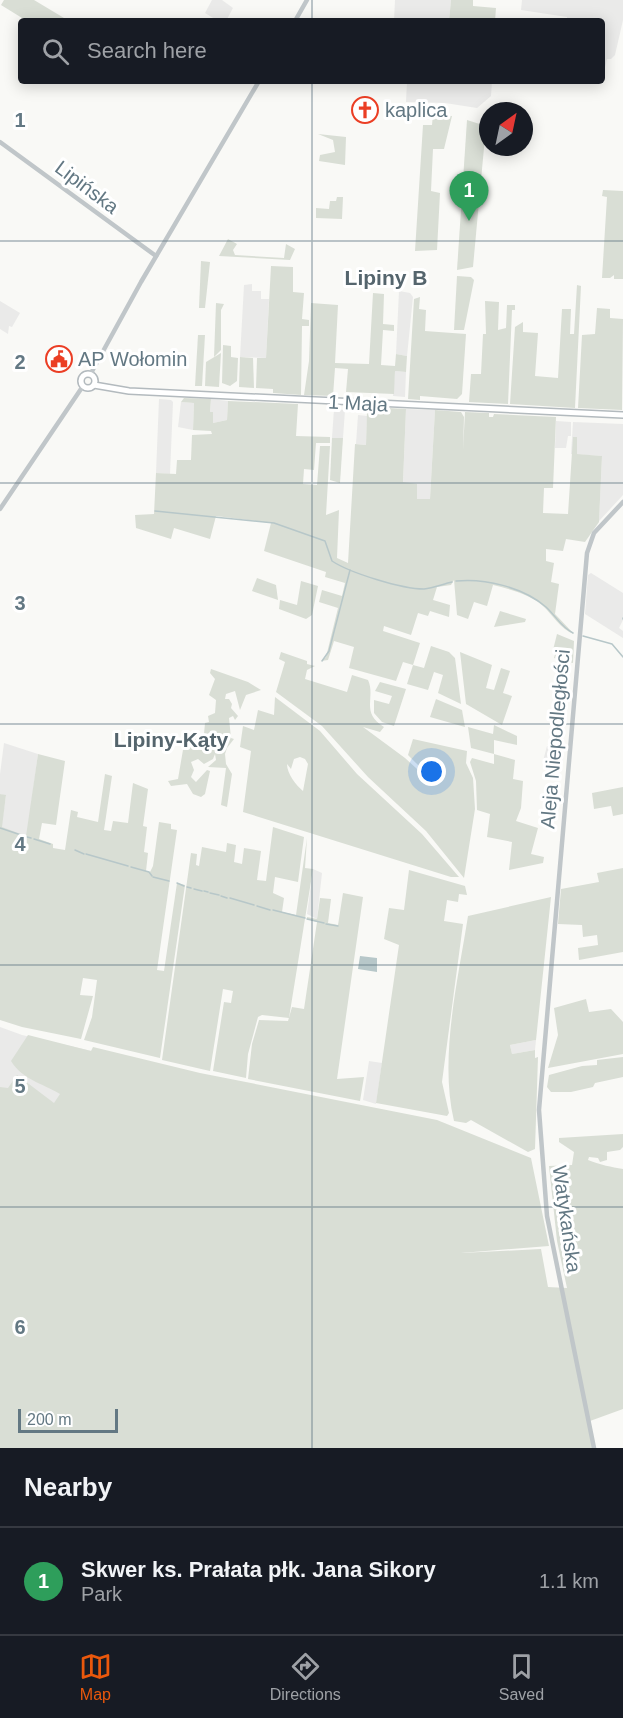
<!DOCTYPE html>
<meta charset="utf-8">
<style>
:root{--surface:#171b24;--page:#20242c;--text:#f1f3f6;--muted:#9ea1a6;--line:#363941;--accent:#ea580c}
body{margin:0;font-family:Helvetica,sans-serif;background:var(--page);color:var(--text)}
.compass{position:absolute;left:479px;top:102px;width:54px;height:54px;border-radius:50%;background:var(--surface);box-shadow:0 3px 15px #0003;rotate:33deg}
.scale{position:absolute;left:18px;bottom:15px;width:100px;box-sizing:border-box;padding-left:6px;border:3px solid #637883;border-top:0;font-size:16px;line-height:21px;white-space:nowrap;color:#637883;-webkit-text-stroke:4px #fff;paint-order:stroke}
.you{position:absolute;left:432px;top:772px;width:21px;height:21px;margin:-15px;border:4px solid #fff;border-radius:50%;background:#1a73e8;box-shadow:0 0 0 9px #1a73e833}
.badge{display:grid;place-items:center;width:39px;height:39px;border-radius:50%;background:var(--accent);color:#fff;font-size:20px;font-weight:700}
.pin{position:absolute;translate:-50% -50px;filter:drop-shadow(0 2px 3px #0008)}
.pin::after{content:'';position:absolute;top:32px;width:21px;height:18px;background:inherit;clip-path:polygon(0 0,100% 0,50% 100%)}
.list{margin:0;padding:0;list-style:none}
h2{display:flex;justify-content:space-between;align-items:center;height:78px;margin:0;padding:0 24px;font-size:26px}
h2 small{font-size:20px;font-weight:400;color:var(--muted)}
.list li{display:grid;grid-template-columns:39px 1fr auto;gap:18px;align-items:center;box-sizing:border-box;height:108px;padding:0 24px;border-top:2px solid var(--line)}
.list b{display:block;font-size:22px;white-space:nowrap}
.list p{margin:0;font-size:20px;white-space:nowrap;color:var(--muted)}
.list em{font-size:20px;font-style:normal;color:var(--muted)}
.icon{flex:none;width:33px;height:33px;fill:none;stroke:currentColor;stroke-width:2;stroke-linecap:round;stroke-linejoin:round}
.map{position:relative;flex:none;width:623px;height:1448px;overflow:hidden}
.search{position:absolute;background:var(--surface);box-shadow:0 3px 15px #0003;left:18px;right:18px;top:18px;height:66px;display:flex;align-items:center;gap:15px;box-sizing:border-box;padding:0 21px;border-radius:6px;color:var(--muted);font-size:22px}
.sheet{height:186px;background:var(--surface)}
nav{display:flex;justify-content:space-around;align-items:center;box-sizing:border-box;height:84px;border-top:2px solid var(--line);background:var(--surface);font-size:16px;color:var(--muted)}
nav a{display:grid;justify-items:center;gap:3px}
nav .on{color:var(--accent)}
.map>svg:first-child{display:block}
.built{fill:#eaeae9}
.green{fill:#d9ded5;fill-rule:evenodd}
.water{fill:#b7c7c9}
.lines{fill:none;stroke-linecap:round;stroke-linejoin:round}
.stream{stroke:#b7c7c9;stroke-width:1.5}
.major-casing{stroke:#b3babe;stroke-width:8}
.minor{stroke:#c0c6c9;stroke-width:4.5}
.major{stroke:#fff;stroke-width:5}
.grid{fill:none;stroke:#637883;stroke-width:1.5;stroke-opacity:0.55}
.labels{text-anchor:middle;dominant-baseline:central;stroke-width:6;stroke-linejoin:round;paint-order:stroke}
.poi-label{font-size:20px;fill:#637883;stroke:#fff;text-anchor:start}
.street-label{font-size:20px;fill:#637883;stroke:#fff}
.neighbourhood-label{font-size:21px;font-weight:bold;fill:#55656d;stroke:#fff}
.grid-label{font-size:20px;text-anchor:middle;font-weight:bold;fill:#637883;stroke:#fff;stroke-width:6;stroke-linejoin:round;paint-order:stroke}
</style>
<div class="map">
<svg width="623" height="1448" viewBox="0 0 623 1448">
<rect width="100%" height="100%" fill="#f9f9f6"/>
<g class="built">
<path d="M212 0H222L233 8 226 21H218L205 13Z"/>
<path d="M395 0H451L449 21H394Z"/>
<path d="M522 0H623V20L615 55 611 59H607L604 72 602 21H567V17L521 10Z"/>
<path d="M407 81H492L491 96 477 108 445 103 406 102Z"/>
<path d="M252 284V291H261V299H269L266 358 240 357 244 285Z"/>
<path d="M399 291 410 293 413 297 407 356 396 354Z"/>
<path d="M0 301 20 313 12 327 9 326 8 334 0 329Z"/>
<path d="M395 371 406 372 405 397 393 396Z"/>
<path d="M159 399 171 400 173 402 170 474 156 473Z"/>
<path d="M211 399 228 401 227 420 213 423 212 412H210Z"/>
<path d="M181 402 194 403 193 430 178 427Z"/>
<path d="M334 409 345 410 343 438H332Z"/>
<path d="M406 409 435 410 430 499H416L403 483Z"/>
<path d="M358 415 367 416 366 445 356 444Z"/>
<path d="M556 421 571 422V436H568L566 448H555Z"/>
<path d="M573 422 623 424V495L599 521 602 456 571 454Z"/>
<path d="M591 573 623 593V620L619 628 623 631V638L585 614 588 575Z"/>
<path d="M4 743 38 754 27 836 1 828 6 796 0 794V774Z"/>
<path d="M547 746 563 751 562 766 543 761Z"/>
<path d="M313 869 322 873 317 919 307 914Z"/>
<path d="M0 1027 22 1035 92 1051 52 1146 0 1128Z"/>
<path d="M536 1040 535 1050 512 1054 510 1045Z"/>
<path d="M369 1061 382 1063 376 1104 363 1100Z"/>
</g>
<g class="green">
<path d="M4 0H34L69 21H27L1 5Z"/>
<path d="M451 0H473V6L496 8 495 21H449Z"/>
<path d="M433 114 452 116 444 149H433L431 191 440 193 437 250 415 251 423 125H432Z"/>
<path d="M467 120 486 126 473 267 457 270Z"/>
<path d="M318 134 346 137 345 165 319 161 320 155 335 152 333 140Z"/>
<path d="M603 190 623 191V279H614V275L610 278H602L607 197 602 196Z"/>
<path d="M337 197H343L342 219 316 218V208L329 209 330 201H336Z"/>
<path d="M228 239 237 244 233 250 235 255 284 258 286 244 295 249 290 260 219 256Z"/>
<path d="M201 261 210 262 205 308H199Z"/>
<path d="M271 266 293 267V292L304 293 302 319 309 320V326H302L301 395 273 393V389L256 388 257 358H266Z"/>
<path d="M457 276 471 277 474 280 464 330H454Z"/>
<path d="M577 285 581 286 575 408 510 404 515 327 523 322V332L538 333 535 376 558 378 562 309H571L570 334H574Z"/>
<path d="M373 293 384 294 383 324 394 325V331L383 330 381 365 395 366 396 354 407 356 406 372 395 371 394 394 346 392 348 369 335 368 333 396 304 395 309 361 311 303 338 305 335 363 369 364Z"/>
<path d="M420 297 419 309 426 310 425 331 466 334 462 394 457 399 420 396V400L408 399 414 299Z"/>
<path d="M485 301 499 302 498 330 506 328 507 305H515V310H512L508 404 469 402 471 374H481L483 334H486Z"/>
<path d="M216 303 224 304 221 310V350L214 357Z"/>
<path d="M597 308 610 309V318L623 319 622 410 578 408 582 335 595 334Z"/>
<path d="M198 335H205L202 386H195Z"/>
<path d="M223 345 231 346V357L238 358 237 381 230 386 222 383Z"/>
<path d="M221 353 219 387 205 386 206 362Z"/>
<path d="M240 357 253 358 254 388 239 387Z"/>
<path d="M184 398 211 399 210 412H213V423L227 420 228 401 298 404 296 436 330 437V443H316L314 470 304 469 303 484 317 485 320 446H330L326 515 339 510 337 558 348 563 355 444 366 445 367 411 371 407 406 409 403 482 417 484V499H430L435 410 461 412 464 417 463 450 465 412 489 413V417H493L494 414 556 417 553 488H544L543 513 568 514 573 437H577V454L602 456 599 522 585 542 566 539 563 551 546 549V561L554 563 551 582 559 584 555 614 574 634C561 630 552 614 543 606 530 594 509 589 493 585L487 606 474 602 468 619 457 615 454 580 451 585 437 587 433 600 450 605 449 617 430 611 428 616 418 613 411 635 384 626 383 631 420 643 413 665 424 668 431 646 449 652 455 658 461 704 438 693 443 675 434 672 428 690 407 684 413 665 403 662 396 681 349 668 354 647 334 641 328 660 321 661 326 657 338 608 319 602 322 590 342 596 345 583 325 577 326 572 264 551 271 523 216 516 210 539 174 528 171 539 136 528 135 515 154 514 156 473 176 474 177 460H191L192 435 212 434 211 431 193 430 194 403 181 402Z"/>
<path d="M332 438H343L340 483 330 480Z"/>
<path d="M257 578 276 585 278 600 252 591Z"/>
<path d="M301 581 318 586 312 615 306 619 279 609 280 600 297 605Z"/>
<path d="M500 611 526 619 525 622 494 627Z"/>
<path d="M557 634 574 641 573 663 554 658 556 651 553 650Z"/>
<path d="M281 652 307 661V664L315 666 307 670 305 679 347 692 352 675 368 680C376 698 360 712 384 727L380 732 363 727 405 758 428 779 433 780 408 755 413 739 467 751 466 763 473 778 475 809 464 878 426 831 368 777 322 726 276 692 285 662 279 659Z"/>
<path d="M460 652 492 665 486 688 494 690 501 668 510 671 503 693 512 696 502 725 466 704Z"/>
<path d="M211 669 248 682 261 690 246 695 240 710 235 691 226 694 225 699H229L232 704 231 708 238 716 235 720 233 716 229 718 231 738 234 739 227 748 225 754 226 764 232 774 227 807 221 805 226 768 208 767 216 760 215 754 213 759 204 764 198 759 191 762 194 770 191 777 196 782 207 770 210 771 205 794 201 797 193 794 187 784 171 786 168 781 178 779 184 744H189L193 736 201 738 204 734 205 723 209 722 208 716 215 713 216 700 209 695 215 679 210 673Z"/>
<path d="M380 682 406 689 394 726 382 722 374 713V700L389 704 392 696 375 691Z"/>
<path d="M275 697 320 731 357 774 422 834 459 877H451L243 812 251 751 240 747 243 726 254 730 258 710 274 715ZM300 757 305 759 308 764 303 791C296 785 287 774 287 764L291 769 294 759Z"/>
<path d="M436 699 462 710 465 727 430 717Z"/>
<path d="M494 725 517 736V745L494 740V754L515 760 513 779 523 781 521 808 516 821 538 828 531 854 544 857 543 863 509 870 512 842 487 837 490 814 477 810 476 781 470 762 472 758 494 764V754L471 748 468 727 493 734Z"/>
<path d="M38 754 65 761 56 825 42 823 39 839 53 844V848L65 850 71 810 78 812 77 817 98 822 105 774 112 776 104 830 111 831 113 821 128 823 133 783 148 789 143 826 147 827 144 852 148 853 146 871 150 872 153 866 159 822 171 824V829L177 830 157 970 164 971 177 883 185 885 160 1058 84 1040 92 1017 97 980 83 978 80 995 93 996 81 1039 22 1027 0 1020V794L6 795 2 827 26 836Z"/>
<path d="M623 787V814L613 816 611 806 594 809 592 793Z"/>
<path d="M273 827 304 837 298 882 275 877 273 893 284 898 282 912 296 915 307 838 305 868 313 869 289 1018 262 1015 258 1017 248 1054 246 1078 213 1071 224 1002 231 1003 233 991 223 989 210 1071 162 1060 191 853 197 854 196 865 199 866 202 847 226 852 227 843 236 845 234 862 242 864 244 848 261 851 257 880 266 881Z"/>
<path d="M623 868V952L579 960 578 948 598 945 597 935 583 937 582 925 558 924 561 889 599 882 597 873Z"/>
<path d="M409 870 465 886 467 895 459 894 458 902 447 900 444 921 463 924 442 1082 449 1113 447 1116 376 1103 399 945 384 939 389 908 404 910Z"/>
<path d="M343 893 363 897 337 1079 364 1077 360 1101 248 1079 252 1044 259 1020 288 1021 292 1007 304 1009 317 922 307 919V917L317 919 320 898 331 899 328 923 338 925Z"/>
<path d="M551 897 536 1040 510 1045 512 1054 535 1050V1058L538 1057 535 1149 528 1152 471 1120 466 1123 454 1121C439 1058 458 980 468 916Z"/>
<path d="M586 999 589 1012 611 1009 623 1022V1054L548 1068 558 1035 554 1008Z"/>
<path d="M28 1035 91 1051 93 1047 200 1073 437 1120 531 1158 549 1246 461 1253 541 1249 548 1287 567 1288 557 1241 549 1166 572 1165 574 1152 559 1142V1138L623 1134V1147L620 1150 607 1152V1160L600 1162 598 1158 589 1157 588 1160C601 1165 611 1167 623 1169V1409L590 1421 594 1448H0V1087L8 1088 17 1075 54 1103 60 1094C42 1083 23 1080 11 1061Z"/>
<path d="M623 1057V1077L595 1083 593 1087 571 1092H551L547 1087 549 1075 582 1066 597 1065V1060Z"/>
</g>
<path class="water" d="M360 956 377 958V972L358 969Z"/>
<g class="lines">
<g class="stream">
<path d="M155 511 274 523 325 541 332 561C350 573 402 589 424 589 433 588 443 584 452 582"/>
<path d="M456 581C484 578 523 587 546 607 555 615 561 627 573 633"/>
<path d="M623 619V618"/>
<path d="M583 636 612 644 623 657"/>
<path d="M322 661 329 651 350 570"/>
<path d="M0 828 21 835"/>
<path d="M23 836 31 838"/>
<path d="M34 839 50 844"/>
<path d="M75 850 84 854"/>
<path d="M86 854 128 866"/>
<path d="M131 867 149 872 152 876"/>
<path d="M153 877 169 881"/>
<path d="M177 883 184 886"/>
<path d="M187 887 191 888"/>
<path d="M194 889 202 891"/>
<path d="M204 891 208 892"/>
<path d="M210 893 219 895"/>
<path d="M221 896 227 898"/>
<path d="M230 898 254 905"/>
<path d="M257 906 270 910"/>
<path d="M273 910 305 918"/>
<path d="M307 919 324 923"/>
<path d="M326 924 338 926"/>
</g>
<defs>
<g id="major">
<circle cx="88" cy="381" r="7"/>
<path d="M94 385 129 391 623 415"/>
</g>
</defs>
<use href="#major" class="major-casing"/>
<g class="minor">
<path d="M295 21 307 0"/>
<path d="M0 142 156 256"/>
<path d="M90 375 141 282 259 81"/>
<path d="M0 509 83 386"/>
<path d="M594 1448 547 1216 539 1110 587 553 594 533 623 502"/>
</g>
<use href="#major" class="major"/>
</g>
<path class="grid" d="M312 0V21M312 81V1448M0 241H623M0 483H623M0 724H623M0 965H623M0 1207H623"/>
<defs>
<symbol id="church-ring" viewBox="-11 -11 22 22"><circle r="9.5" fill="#fff" stroke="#eb3e24" stroke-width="1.5"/><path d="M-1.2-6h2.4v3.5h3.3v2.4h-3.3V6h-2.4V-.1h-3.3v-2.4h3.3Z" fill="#eb3e24"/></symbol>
<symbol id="civic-ring" viewBox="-11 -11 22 22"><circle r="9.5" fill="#fff" stroke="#eb3e24" stroke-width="1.5"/><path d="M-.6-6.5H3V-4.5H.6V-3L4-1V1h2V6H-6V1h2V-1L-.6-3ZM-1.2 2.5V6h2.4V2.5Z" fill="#eb3e24"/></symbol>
</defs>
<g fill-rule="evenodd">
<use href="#church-ring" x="350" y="95" width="30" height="30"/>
<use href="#civic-ring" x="44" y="344" width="30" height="30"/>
</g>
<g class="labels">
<g class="poi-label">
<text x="385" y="110">kaplica</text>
<text x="78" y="359">AP Wołomin</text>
</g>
<g class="street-label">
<text transform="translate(87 187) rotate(37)">Lipińska</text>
<text transform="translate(358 403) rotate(3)">1 Maja</text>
<text transform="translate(555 739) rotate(-85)">Aleja Niepodległości</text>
<text transform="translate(567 1219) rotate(82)">Watykańska</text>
</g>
<g class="neighbourhood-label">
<text x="386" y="277">Lipiny B</text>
<text x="171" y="739">Lipiny-Kąty</text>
</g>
</g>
<g class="grid-label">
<text x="20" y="127">1</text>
<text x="20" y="369">2</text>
<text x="20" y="610">3</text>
<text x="20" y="851">4</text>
<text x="20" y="1093">5</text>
<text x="20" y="1334">6</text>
</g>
</svg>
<svg class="compass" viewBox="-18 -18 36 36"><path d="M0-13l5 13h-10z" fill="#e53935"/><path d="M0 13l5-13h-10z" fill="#9ea1a6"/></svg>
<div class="scale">200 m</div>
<div class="you"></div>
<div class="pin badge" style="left:469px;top:221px;background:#2e9e5b">1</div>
<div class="search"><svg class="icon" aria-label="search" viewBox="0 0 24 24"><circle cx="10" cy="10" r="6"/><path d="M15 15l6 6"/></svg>Search here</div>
</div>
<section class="sheet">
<h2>Nearby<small></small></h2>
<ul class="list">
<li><span class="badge" style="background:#2e9e5b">1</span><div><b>Skwer ks. Prałata płk. Jana Sikory</b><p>Park</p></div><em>1.1 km</em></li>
</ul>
</section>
<nav>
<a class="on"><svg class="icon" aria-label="map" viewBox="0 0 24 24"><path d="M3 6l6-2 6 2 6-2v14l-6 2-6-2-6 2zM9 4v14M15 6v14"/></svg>Map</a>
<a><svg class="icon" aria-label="directions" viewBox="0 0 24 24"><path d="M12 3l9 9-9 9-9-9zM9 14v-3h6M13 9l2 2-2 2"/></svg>Directions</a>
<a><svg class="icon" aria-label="saved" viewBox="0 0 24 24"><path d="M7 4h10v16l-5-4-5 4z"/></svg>Saved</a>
</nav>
